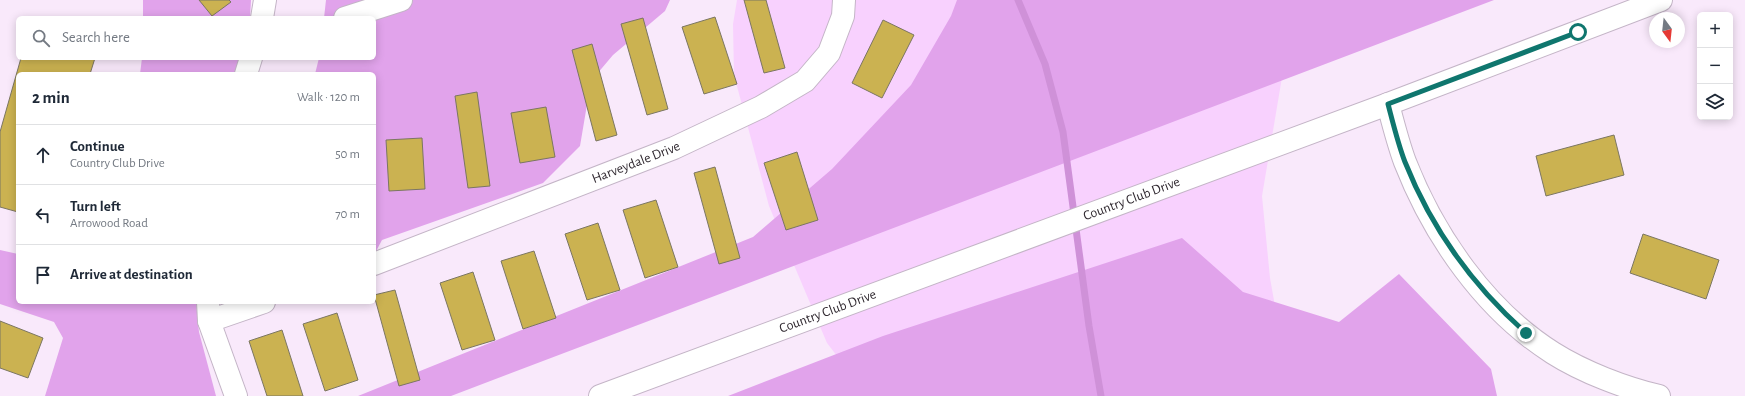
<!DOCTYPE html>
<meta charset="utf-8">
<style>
:root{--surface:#fff;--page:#f6f6f7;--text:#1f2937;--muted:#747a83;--line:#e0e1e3}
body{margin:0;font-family:"Alegreya Sans",sans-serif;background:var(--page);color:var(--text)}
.controls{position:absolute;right:12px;top:12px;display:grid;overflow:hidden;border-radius:6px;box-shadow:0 2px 10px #0003}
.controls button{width:36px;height:36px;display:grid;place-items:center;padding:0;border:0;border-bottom:1px solid var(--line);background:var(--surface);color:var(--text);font:20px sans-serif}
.compass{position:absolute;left:1649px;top:12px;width:36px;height:36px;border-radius:50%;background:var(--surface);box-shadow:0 2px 10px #0003;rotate:165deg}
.stop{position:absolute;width:12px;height:12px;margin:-9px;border:3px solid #0f766e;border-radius:50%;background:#fff}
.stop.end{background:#0f766e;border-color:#fff;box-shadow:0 1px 4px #0008}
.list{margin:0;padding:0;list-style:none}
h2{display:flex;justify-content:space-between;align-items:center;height:52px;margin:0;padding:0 16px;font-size:17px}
h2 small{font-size:13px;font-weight:400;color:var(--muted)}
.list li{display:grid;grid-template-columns:26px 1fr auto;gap:12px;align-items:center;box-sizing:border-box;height:60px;padding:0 16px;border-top:1px solid var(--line)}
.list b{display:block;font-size:15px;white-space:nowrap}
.list p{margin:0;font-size:13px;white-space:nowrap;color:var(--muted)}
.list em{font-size:13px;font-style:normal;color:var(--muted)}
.icon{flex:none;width:22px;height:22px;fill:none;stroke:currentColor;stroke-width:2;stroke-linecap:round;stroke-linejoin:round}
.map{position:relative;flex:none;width:1745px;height:396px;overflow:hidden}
.search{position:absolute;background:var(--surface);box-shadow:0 2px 10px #0003;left:16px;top:16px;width:360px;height:44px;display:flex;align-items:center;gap:10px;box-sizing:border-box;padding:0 14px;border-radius:6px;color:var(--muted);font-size:15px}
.panel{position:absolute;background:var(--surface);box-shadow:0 2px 10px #0003;left:16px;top:72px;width:360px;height:232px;border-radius:6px}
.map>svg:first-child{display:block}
.green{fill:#f8d1fe}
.forest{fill:#e1a3eb}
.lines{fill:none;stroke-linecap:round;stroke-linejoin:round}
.stream{stroke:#cf91d8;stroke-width:7}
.building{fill:#cbb251;stroke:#7b7662}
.minor-casing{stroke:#c4b5c7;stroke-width:24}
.major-casing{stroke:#c4b5c7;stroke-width:24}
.minor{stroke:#fff;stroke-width:22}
.major{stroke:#fff;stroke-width:22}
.route{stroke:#0f766e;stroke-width:5}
.labels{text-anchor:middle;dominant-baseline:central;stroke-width:3;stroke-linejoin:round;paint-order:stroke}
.street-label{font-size:14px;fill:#302930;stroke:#fefbff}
</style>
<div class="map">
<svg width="1745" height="396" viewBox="0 0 1745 396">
<rect width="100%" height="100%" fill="#f9e9fb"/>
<path class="green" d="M737 0H1293V12L1262 196 1270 278 1291 396H868L827 343 769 206 734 75 733 24Z"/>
<g class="forest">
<path d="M143 0H251L250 18H143Z"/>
<path d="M326 0H670L665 11 613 55 591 81 580 146 543 183 382 240 374 255V74H315L319 58H374V18H324Z"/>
<path d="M957 0H1494L451 396H358L753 237 832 169 911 85 951 16Z"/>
<path d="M142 58H242L237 74H140Z"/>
<path d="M1182 238 1243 292 1339 322 1399 274 1491 369 1497 396H728L883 336Z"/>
<path d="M0 250 18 254V302H196L199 332 216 396H45L63 338 54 322 0 304Z"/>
</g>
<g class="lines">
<path class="stream" d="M1018 0 1045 64 1063 132 1089 326 1101 396"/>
</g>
<g class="building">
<path d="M199 0H229L231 2 212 16Z"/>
<path d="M744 0H766L785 68 764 73Z"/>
<path d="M715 17 737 84 704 94 682 27Z"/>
<path d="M643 18 668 109 647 115 621 24Z"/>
<path d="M883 20 914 35 882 98 852 83Z"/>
<path d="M592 44 617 135 596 141 572 50Z"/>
<path d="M21 58H95L90 74H18V212L0 207V132Z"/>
<path d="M477 92 490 186 468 188 455 96Z"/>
<path d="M546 107 555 157 520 163 511 113Z"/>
<path d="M1614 135 1624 175 1546 196 1536 156Z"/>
<path d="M422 138 425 189 389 191 386 140Z"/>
<path d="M797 152 818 220 786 230 764 163Z"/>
<path d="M715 167 740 258 719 264 694 173Z"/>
<path d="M656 200 678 267 645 278 623 210Z"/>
<path d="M598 223 620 290 587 300 565 234Z"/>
<path d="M1643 234 1719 260 1706 299 1630 273Z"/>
<path d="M534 251 556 318 523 329 501 261Z"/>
<path d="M473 272 495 340 462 350 440 283Z"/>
<path d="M395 290 420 380 399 386 374 295Z"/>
<path d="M337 313 358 380 325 391 303 324Z"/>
<path d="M0 321 43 338 28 378 0 368Z"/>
<path d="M282 330 303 396H267L249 341Z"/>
</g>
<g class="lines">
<defs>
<g id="minor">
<path d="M262 18 265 0"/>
<path d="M345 18 401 0"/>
<path d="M246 74 251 58"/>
<path d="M1388 104C1393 123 1398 143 1405 162 1434 236 1485 310 1553 353 1583 372 1625 388 1659 396"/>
<path id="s1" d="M374 264 674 148 761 107 805 81 829 53 843 16 844 0"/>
<path d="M208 302 209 321 236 396"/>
<path d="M209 321 264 302"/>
</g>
<g id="major">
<path id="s2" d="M600 396 1388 104 1661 0"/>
</g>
</defs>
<use href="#minor" class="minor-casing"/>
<use href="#major" class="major-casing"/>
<use href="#minor" class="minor"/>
<use href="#major" class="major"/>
</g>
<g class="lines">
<path class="route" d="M1526 333C1472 285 1432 230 1405 162 1398 144 1393 123 1388 104L1578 32"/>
</g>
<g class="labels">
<g class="street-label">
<text stroke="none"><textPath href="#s1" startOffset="281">Harveydale Drive</textPath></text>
<text stroke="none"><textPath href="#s2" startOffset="567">Country Club Drive</textPath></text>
<text stroke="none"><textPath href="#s2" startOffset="243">Country Club Drive</textPath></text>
</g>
</g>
</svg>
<div class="controls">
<button>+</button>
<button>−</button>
<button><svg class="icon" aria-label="layers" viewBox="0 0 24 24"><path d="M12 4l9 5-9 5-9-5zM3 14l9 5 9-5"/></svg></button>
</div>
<svg class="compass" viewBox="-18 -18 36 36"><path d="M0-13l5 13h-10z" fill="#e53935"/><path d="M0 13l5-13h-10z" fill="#747a83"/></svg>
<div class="stop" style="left:1578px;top:32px"></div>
<div class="stop end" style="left:1526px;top:333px"></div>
<div class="search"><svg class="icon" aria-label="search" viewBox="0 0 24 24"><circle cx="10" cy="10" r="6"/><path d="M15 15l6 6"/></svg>Search here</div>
<section class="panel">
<h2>2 min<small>Walk · 120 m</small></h2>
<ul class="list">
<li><svg class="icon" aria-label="ahead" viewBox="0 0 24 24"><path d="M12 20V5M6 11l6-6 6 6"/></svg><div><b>Continue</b><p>Country Club Drive</p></div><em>50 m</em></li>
<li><svg class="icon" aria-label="left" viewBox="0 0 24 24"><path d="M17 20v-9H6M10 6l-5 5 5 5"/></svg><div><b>Turn left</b><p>Arrowood Road</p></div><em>70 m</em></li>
<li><svg class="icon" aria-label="arrive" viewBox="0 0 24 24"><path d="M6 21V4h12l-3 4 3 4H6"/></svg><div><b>Arrive at destination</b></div></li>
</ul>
</section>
</div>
